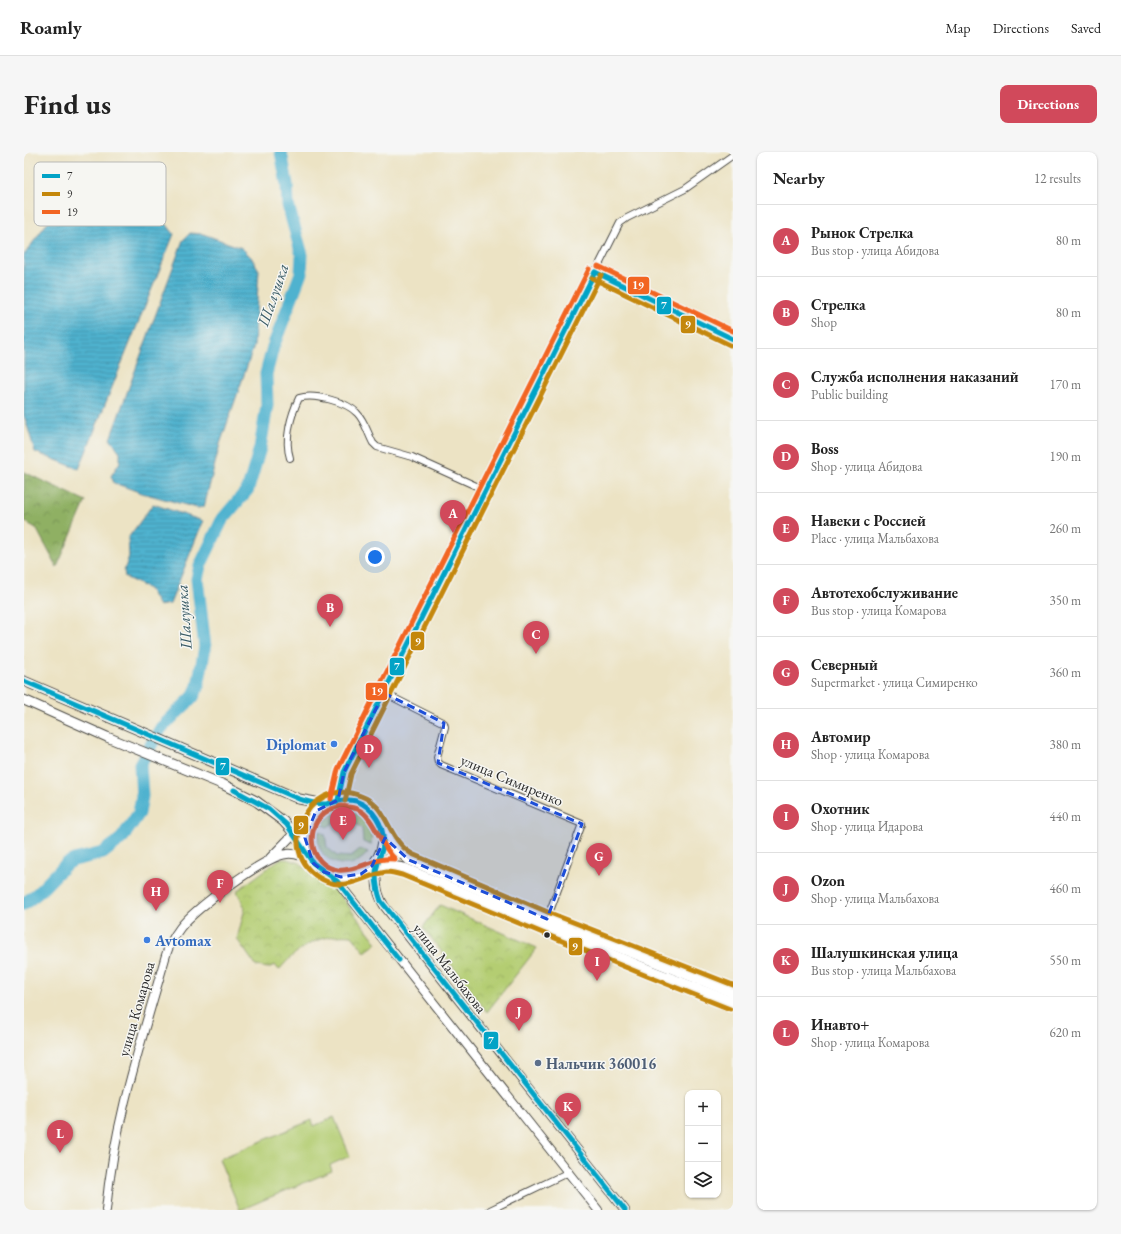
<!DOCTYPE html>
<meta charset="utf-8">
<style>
:root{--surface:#fff;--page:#f6f6f6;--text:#222;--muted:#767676;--line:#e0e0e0;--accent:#d1495b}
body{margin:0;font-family:"EB Garamond",serif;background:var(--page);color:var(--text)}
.controls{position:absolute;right:12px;bottom:12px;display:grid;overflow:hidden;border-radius:8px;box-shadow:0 1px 3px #0004}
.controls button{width:36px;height:36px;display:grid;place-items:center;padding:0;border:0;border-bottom:1px solid var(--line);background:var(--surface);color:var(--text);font:20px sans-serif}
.you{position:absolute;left:351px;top:405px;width:14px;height:14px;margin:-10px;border:3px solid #fff;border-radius:50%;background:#1a73e8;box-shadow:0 0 0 6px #1a73e833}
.badge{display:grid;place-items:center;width:26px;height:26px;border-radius:50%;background:var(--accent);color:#fff;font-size:13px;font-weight:700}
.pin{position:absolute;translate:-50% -33px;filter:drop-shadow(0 1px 2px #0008)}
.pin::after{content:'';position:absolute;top:21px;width:14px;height:12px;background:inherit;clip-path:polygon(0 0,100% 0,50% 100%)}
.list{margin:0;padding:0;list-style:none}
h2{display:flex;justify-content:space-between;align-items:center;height:52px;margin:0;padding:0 16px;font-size:17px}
h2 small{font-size:13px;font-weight:400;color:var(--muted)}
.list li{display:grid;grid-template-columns:26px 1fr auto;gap:12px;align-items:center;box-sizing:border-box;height:72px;padding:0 16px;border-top:1px solid var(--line)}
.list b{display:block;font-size:15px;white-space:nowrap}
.list p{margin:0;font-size:13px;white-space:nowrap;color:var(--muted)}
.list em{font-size:13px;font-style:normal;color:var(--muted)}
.icon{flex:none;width:22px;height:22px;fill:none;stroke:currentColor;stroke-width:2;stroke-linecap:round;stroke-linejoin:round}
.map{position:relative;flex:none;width:709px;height:1058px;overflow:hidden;border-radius:8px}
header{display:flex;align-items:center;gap:24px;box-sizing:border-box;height:56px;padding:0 20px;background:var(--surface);border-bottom:1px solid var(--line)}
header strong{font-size:19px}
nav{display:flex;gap:22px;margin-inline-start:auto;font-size:14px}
.intro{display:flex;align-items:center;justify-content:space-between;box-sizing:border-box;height:96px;padding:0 24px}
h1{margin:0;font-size:28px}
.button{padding:10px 18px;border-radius:8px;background:var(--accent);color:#fff;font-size:14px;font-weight:700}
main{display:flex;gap:24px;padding:0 24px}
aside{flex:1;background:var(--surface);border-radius:8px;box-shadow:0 1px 3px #0004}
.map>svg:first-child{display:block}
.grass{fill:#b4cd72;stroke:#707c4e}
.forest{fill:url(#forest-crowns);stroke:#5d6e48}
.park{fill:url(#park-crowns);stroke:#707c4e}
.water{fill:url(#water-rules);stroke:#3e6e7d}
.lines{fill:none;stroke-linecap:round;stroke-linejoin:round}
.river{stroke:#50b2cf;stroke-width:13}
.street-casing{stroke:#484742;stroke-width:8}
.secondary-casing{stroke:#484742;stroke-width:10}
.primary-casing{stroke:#484742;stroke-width:11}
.street{stroke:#fff;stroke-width:6}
.secondary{stroke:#fff;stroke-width:8}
.primary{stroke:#fff;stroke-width:9}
.bus-1-casing{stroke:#f6f6f2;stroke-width:8}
.bus-2-casing{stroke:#f6f6f2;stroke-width:8}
.bus-3-casing{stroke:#f6f6f2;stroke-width:8}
.bus-1{stroke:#02a3c6;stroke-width:5}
.bus-2{stroke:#c4870b;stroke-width:5}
.bus-3{stroke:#f26522;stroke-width:5}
.marked{fill:#1d4ed8;fill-opacity:0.2;stroke:#1d4ed8;stroke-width:3;stroke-dasharray:8 5;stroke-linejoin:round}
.shop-dot{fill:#3f7fe0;stroke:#f6f6f2;stroke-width:1.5}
.bus-dot{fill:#2b2b2b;stroke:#f6f6f2;stroke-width:1.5}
.service-dot{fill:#5c6f8a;stroke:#f6f6f2;stroke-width:1.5}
.labels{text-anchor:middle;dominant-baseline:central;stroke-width:3;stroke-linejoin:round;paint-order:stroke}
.shop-label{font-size:15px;font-weight:bold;fill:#366cbe;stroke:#f6f6f2;text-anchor:end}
.street-label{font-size:15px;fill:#2b2b2b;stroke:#f6f6f2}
.service-label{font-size:15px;font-weight:bold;fill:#4e5e75;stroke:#f6f6f2;text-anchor:start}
.water-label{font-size:16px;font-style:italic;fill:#385a64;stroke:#f6f6f2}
.key{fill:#f6f6f2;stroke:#b9b9b6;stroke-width:1}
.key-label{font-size:11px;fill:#2b2b2b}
.line-badge{stroke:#f6f6f2;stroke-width:1.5}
.badge-label{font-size:11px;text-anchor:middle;font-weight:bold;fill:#fff}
</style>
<header>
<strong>Roamly</strong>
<nav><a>Map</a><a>Directions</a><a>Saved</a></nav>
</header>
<div class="intro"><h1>Find us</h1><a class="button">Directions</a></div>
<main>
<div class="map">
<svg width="709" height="1058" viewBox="0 0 709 1058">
<defs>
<pattern id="forest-crowns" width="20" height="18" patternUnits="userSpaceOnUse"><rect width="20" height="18" fill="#8fb064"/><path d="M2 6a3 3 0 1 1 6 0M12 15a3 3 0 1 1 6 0" fill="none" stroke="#758f53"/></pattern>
<pattern id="park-crowns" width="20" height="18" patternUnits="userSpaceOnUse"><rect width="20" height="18" fill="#b4cd72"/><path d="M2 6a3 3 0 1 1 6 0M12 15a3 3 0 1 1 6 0" fill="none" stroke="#9bb063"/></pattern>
<pattern id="water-rules" width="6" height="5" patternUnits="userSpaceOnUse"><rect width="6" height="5" fill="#50b2cf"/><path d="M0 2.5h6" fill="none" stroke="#4391a8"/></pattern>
</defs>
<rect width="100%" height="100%" fill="#f6f6f2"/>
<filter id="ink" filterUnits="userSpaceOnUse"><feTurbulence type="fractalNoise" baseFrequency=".025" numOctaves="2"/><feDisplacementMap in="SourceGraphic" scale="8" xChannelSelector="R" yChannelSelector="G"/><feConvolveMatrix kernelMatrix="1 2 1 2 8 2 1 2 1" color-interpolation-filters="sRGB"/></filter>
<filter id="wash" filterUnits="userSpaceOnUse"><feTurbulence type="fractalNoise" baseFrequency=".012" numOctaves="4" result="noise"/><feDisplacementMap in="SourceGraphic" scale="16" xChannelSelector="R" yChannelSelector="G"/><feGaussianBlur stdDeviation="0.9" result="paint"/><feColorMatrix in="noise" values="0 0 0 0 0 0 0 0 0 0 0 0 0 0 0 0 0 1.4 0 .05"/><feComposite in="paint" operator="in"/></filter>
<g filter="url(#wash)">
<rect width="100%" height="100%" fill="#ece3c4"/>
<g class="grass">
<path d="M322 659C339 661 350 675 347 693L339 690 338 677 328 668 314 667 304 675 297 672 308 663Z"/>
<path d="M295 679 301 682 303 695 313 704 326 705 336 697 344 700C326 725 288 709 295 679Z"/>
<path d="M310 965 326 1004 306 1013 308 1019 216 1058 195 1007 288 968 290 974Z"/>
</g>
<path class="forest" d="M0 320 62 349 33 415 12 376 0 369Z"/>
<g class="park">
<path d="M256 707H263L276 711 291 725 311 737 353 791 341 800 328 784C297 781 274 795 255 818L251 813 244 816 232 814 213 787 221 756 213 739Z"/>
<path d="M416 753 513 796 463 860 399 775Z"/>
</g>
<g class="water">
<path d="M56 25 140 69 150 82 55 317 11 300 0 263V103Z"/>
<path d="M166 81 179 82 218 96 227 105 235 118 230 194 196 292 180 355 173 356 118 341 90 331 87 324 96 310V300L86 287 159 88Z"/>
<path d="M129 352 179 369 146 452 135 454 125 437 101 425 100 419 105 404 104 386Z"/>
</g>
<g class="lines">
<path class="river" d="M0 752 15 740 42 712 50 708 79 701 98 686 115 661 118 644 116 612 137 576 169 545 174 534 181 495 173 427 176 414 198 368 224 337 236 296 240 272 243 253 242 222 249 195 277 121 278 103 264 53 263 32 257 0"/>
</g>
</g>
<g filter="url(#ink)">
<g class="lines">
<defs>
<g id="street">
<path d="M571 120 709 187"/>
<path d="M266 306C260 287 267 263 275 246 290 241 323 250 333 261 341 269 344 282 349 291L353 295 388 305 461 338"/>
<path d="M360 541 420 571 421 575 413 605 414 610 417 613 558 672 523 767"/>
<path d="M314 648 320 620 596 71 603 66 661 37 709 3"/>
<path d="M466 1058 545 1020"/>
</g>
<g id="secondary">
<path d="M246 706 286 665"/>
<path d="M354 710C351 725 352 742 361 755L601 1058"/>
<path d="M307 723 313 729 574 1058"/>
<path d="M82 1058C90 970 118 887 142 803 145 793 150 784 156 776 170 757 241 704 263 702 273 701 281 705 289 711"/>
</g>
<g id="primary">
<path d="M0 529 275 647 302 652"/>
<path d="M0 548 83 585 200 633 232 649 259 669 270 681 289 711 307 723 327 725 361 713 380 716 626 818 709 850"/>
<path d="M357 675 366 692 385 708 523 767 709 841"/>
<path d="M282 696C273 633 362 633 359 689 358 701 352 710 343 718"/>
</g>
</defs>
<use href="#street" class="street-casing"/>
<use href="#secondary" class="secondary-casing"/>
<use href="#primary" class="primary-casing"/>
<use href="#street" class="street"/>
<use href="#secondary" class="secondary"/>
<use href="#primary" class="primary"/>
<defs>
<g id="bus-1">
<path d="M571 120 709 187"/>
<path d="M0 529 275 647C283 649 293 653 302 652 313 650 320 646 332 649 349 655 361 674 359 692 358 702 352 712 352 722 352 731 354 741 357 749L601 1058"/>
<path d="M210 638 245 657 263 673 289 711 313 729 375 808"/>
<path d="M314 648 320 620 571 120"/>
</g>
<g id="bus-2">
<path d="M568 126 706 193"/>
<path d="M321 649 327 622 577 123"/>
<path d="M706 857 623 824 378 723C373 722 368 720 363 720 343 722 325 738 304 730 246 708 280 622 337 644 365 654 362 686 388 702L526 761 709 833"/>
</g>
<g id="bus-3">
<path d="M574 114 709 179"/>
<path d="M307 647 314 617 565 117"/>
<path d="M317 654C322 655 328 655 333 657 350 663 356 694 371 707 351 704 334 720 314 718 284 714 279 672 305 658 308 656 313 656 317 654Z"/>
</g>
</defs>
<use href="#bus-1" class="bus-1-casing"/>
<use href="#bus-2" class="bus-2-casing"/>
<use href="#bus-3" class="bus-3-casing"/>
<use href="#bus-1" class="bus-1"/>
<use href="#bus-2" class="bus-2"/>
<use href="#bus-3" class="bus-3"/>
</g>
</g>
<path class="marked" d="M360 541 420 571 414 611 558 672 523 767 385 708 361 686 348 714 337 722 317 725 300 720 289 711 281 686 292 659 314 648 320 620Z"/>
<g class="shop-dot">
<circle cx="310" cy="592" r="4"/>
<circle cx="123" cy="788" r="4"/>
</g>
<circle class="bus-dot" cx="523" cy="783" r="3.5"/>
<circle class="service-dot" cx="514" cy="911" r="4"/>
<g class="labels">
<g class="shop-label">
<text x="302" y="592">Diplomat</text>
<text x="131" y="788" text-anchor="start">Avtomax</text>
</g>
<g class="street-label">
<text transform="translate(488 628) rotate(23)">улица Симиренко</text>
<text transform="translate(426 816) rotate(52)">улица Мальбахова</text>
<text transform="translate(112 857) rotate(-74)">улица Комарова</text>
</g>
<g class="service-label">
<text x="522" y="911">Нальчик 360016</text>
</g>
<g class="water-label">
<text transform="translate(249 143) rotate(-71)">Шалушка</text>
<text transform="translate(160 465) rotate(-94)">Шалушка</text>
</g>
</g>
<rect x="10" y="10" width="132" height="64" rx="6" class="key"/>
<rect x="18" y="22" width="18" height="4" fill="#02a3c6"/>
<rect x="18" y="40" width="18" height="4" fill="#c4870b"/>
<rect x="18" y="58" width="18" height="4" fill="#f26522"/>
<g class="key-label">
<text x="43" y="28">7</text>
<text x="43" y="46">9</text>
<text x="43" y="64">19</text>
</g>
<g class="line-badge">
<rect x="603" y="124" width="23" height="19" rx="4" fill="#f26522"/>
<rect x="632" y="144" width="16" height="19" rx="4" fill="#02a3c6"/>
<rect x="656" y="163" width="16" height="19" rx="4" fill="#c4870b"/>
<rect x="386" y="479" width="15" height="20" rx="4" fill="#c4870b"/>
<rect x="365" y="505" width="16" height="19" rx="4" fill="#02a3c6"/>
<rect x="341" y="530" width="23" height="19" rx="4" fill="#f26522"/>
<rect x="191" y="605" width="15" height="19" rx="4" fill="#02a3c6"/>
<rect x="269" y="663" width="16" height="20" rx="4" fill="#c4870b"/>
<rect x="544" y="785" width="15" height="19" rx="4" fill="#c4870b"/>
<rect x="459" y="879" width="16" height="19" rx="4" fill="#02a3c6"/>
</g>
<g class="badge-label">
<text x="614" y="137">19</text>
<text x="640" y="157">7</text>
<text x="664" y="176">9</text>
<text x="394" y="493">9</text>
<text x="373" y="518">7</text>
<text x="353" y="543">19</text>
<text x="199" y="618">7</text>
<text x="277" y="677">9</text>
<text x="551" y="798">9</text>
<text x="467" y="892">7</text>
</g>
</svg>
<div class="controls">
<button>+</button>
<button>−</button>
<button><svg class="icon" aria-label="layers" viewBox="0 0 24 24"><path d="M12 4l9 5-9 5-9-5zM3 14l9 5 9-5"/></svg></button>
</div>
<div class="you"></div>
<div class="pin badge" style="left:429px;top:381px">A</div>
<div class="pin badge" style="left:306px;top:475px">B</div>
<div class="pin badge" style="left:512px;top:502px">C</div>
<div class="pin badge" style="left:345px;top:616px">D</div>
<div class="pin badge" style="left:319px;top:688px">E</div>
<div class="pin badge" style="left:196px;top:751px">F</div>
<div class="pin badge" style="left:575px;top:724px">G</div>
<div class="pin badge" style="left:132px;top:759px">H</div>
<div class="pin badge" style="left:573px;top:829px">I</div>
<div class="pin badge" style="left:495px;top:879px">J</div>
<div class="pin badge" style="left:544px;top:974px">K</div>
<div class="pin badge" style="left:36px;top:1001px">L</div>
</div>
<aside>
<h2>Nearby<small>12 results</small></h2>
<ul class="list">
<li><span class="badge">A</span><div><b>Рынок Стрелка</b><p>Bus stop · улица Абидова</p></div><em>80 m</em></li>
<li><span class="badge">B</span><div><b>Стрелка</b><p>Shop</p></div><em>80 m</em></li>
<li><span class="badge">C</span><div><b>Служба исполнения наказаний</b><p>Public building</p></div><em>170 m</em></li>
<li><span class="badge">D</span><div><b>Boss</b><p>Shop · улица Абидова</p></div><em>190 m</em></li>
<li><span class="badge">E</span><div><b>Навеки с Россией</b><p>Place · улица Мальбахова</p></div><em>260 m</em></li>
<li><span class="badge">F</span><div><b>Автотехобслуживание</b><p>Bus stop · улица Комарова</p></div><em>350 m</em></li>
<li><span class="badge">G</span><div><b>Северный</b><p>Supermarket · улица Симиренко</p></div><em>360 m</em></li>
<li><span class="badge">H</span><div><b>Автомир</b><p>Shop · улица Комарова</p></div><em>380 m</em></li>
<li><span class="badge">I</span><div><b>Охотник</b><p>Shop · улица Идарова</p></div><em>440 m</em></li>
<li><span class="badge">J</span><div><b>Ozon</b><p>Shop · улица Мальбахова</p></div><em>460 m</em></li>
<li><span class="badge">K</span><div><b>Шалушкинская улица</b><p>Bus stop · улица Мальбахова</p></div><em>550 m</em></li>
<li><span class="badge">L</span><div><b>Инавто+</b><p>Shop · улица Комарова</p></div><em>620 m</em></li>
</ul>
</aside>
</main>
